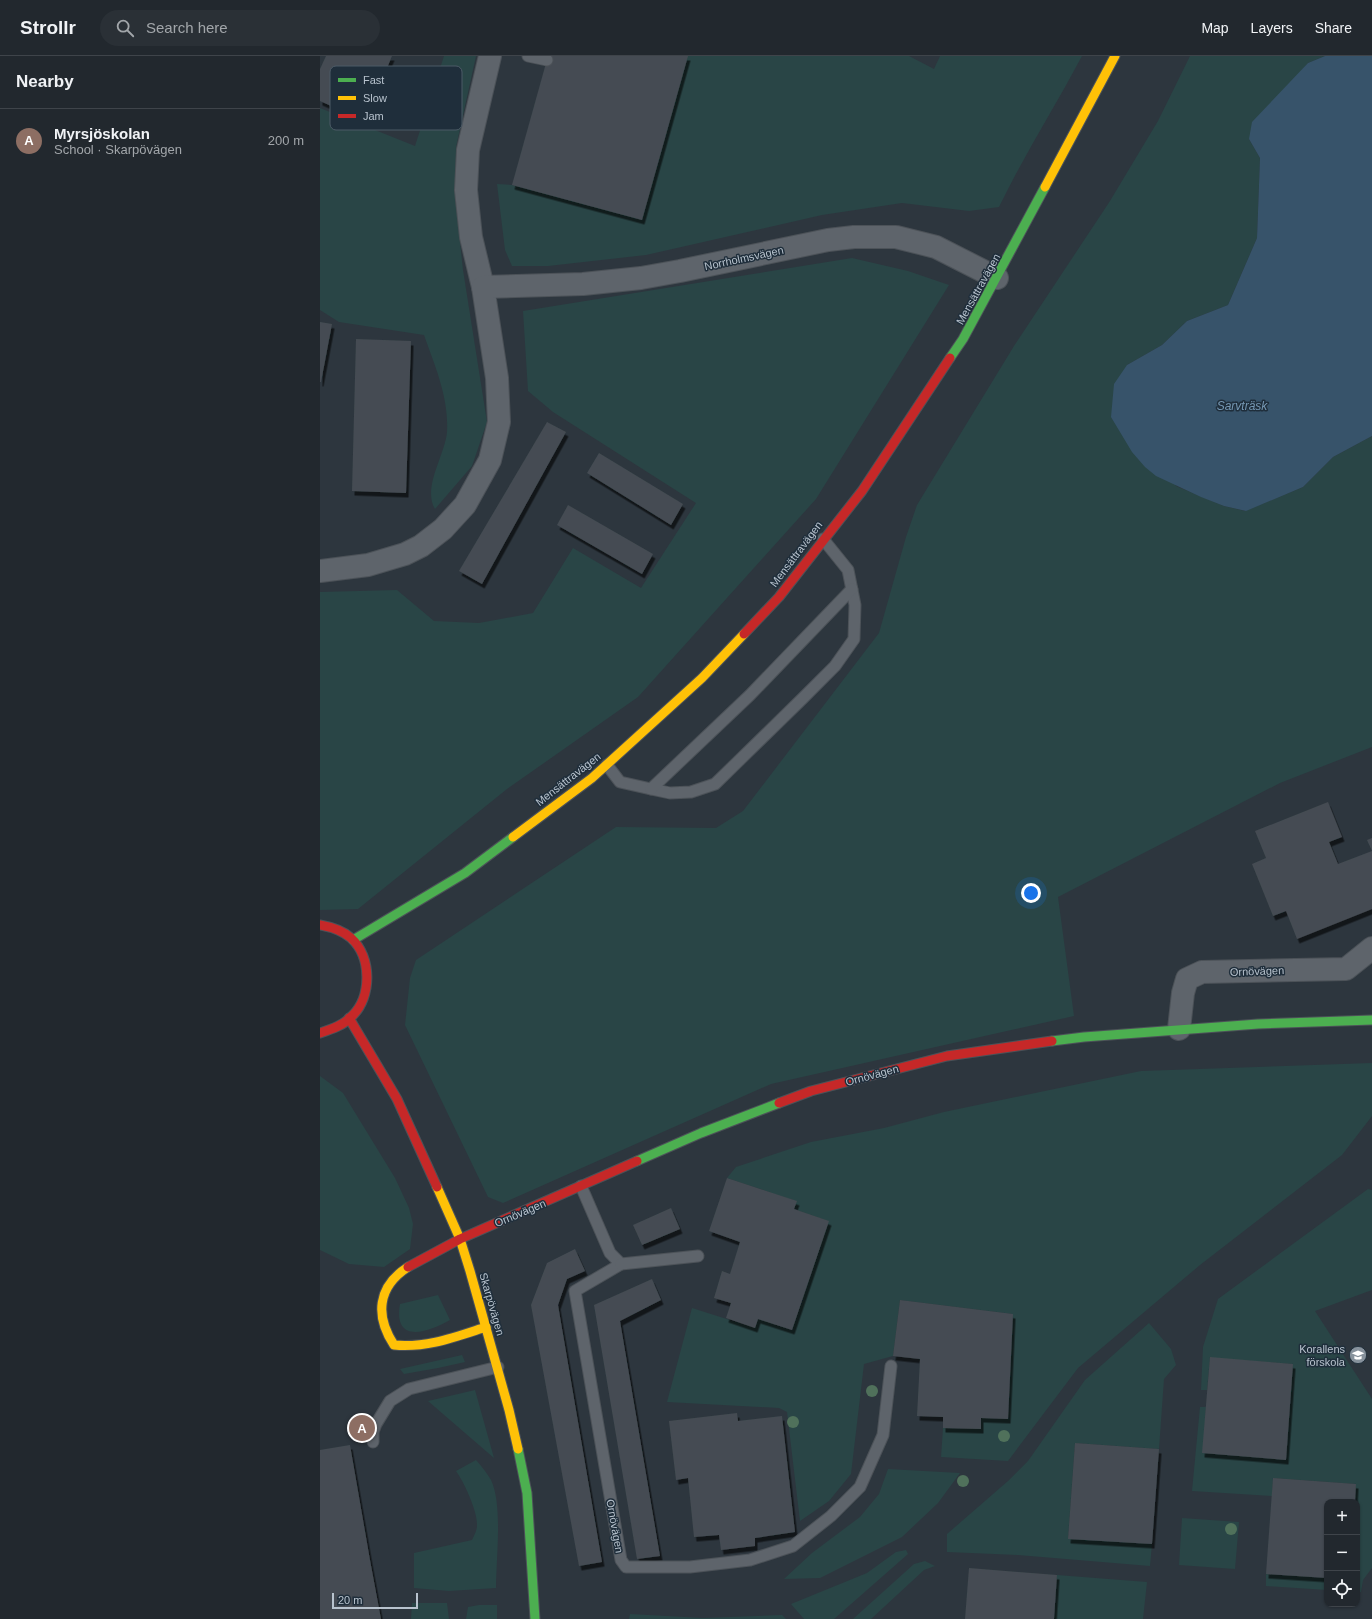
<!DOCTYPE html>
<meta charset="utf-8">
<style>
:root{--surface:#22282e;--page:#2a3036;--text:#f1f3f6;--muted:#a2a6aa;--line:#3f444a;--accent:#d6ab8b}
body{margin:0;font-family:Helvetica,sans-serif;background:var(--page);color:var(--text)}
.controls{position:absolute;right:12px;bottom:12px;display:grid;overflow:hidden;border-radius:8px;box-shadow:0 1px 3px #0004}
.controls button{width:36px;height:36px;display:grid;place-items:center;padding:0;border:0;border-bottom:1px solid var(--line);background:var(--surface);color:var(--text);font:20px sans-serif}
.scale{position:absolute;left:12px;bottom:10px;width:86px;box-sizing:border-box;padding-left:4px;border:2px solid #b8c3ce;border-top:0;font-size:11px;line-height:14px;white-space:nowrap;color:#b8c3ce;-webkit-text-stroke:3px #1f2e3b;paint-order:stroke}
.you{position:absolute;left:711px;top:837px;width:14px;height:14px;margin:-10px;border:3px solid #fff;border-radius:50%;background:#1a73e8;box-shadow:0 0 0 6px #1a73e833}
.badge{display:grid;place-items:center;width:26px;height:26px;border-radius:50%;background:var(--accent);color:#fff;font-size:13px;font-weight:700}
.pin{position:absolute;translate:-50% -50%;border:2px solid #fff;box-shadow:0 1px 4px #0006}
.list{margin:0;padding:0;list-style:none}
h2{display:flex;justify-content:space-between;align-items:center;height:52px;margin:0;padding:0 16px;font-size:17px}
h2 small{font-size:13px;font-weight:400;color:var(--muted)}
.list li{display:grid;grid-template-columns:26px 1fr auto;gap:12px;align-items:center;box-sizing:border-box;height:64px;padding:0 16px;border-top:1px solid var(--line)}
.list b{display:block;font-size:15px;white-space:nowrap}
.list p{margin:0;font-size:13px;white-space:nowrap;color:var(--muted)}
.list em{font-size:13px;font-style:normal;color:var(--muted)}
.icon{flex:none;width:22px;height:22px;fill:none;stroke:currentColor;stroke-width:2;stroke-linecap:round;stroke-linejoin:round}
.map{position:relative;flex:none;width:1052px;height:1563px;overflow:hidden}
header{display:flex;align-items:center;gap:24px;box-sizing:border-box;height:56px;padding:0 20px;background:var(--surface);border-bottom:1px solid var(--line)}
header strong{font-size:19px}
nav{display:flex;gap:22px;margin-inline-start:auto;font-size:14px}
.search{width:280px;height:36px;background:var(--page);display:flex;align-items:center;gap:10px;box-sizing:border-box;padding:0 14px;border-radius:22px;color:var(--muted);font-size:15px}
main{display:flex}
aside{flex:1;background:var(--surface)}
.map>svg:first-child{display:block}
.green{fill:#294546}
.water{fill:#37536a}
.building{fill:#444c52;filter:url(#shadow)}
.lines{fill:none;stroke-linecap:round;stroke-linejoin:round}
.lane-casing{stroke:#4c5258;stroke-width:13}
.street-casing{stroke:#4c5258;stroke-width:24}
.fast-casing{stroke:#4c5258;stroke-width:11}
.slow-casing{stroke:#4c5258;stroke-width:11}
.jam-casing{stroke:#4c5258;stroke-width:11}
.lane{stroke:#5e646b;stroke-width:11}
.street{stroke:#5e646b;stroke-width:22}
.fast{stroke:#4caf50;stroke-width:9}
.slow{stroke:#ffc107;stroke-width:9}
.jam{stroke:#c62828;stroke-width:9}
.tree{fill:#50715b}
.labels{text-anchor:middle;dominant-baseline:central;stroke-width:3;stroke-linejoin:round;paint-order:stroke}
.street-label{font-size:11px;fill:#b8c3ce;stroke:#1f2e3b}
.poi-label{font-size:11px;fill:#b8c3ce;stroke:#1f2e3b;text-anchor:end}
.water-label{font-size:12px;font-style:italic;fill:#7698b4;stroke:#1f2e3b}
.key{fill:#1f2e3b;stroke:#4d5b67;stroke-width:1}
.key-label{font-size:11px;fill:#b8c3ce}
</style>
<header>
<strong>Strollr</strong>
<div class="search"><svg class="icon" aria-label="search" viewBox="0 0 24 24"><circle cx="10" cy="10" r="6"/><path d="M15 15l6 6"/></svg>Search here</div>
<nav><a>Map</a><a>Layers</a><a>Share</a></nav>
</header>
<main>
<aside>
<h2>Nearby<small></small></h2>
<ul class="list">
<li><span class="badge" style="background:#8d6e63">A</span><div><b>Myrsjöskolan</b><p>School · Skarpövägen</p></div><em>200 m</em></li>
</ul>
</aside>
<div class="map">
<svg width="1052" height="1563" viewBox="0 0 1052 1563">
<defs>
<filter id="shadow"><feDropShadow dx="2.5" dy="4.5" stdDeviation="0" flood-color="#0009"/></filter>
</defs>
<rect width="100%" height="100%" fill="#2d363e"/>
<g class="green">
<path d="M124 0H156L136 91 135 140 143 214 167 366 152 410 115 453C102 432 125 399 127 376 129 342 115 310 104 279L19 266 0 254V52L95 90Z"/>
<path d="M367 0H589L614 13 620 0H762C735 51 704 99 679 151L649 155 582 147 502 159 326 199 228 210H192L185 194 177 128 192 129 322 163Z"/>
<path d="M870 0H1005L988 7 929 83 940 102 937 182 908 249 867 265 842 289 807 309 856 430 904 450 925 455 983 431 1013 401 1052 380V691L960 727 738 841 754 960 451 1028 183 1147 168 1141 85 969 90 922 96 904 296 771 396 772 423 755 559 577 586 481 597 449 694 290 790 145 838 65Z"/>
<path d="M532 202 588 215 629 229 496 443 318 641 187 733 38 853 0 854V536L77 534 114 565 159 567 213 557 253 492 321 532 376 447 233 356 208 335 203 255Z"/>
<path d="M1052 1007V1060L1022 1099 880 1209 758 1312 688 1405 621 1401 623 1372 661 1373V1362L688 1363 693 1258 580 1244 573 1300 544 1308 531 1418 509 1445 480 1465 467 1356 459 1352 347 1346 372 1252 435 1272 438 1263 472 1274 508 1165 474 1153 476 1145 407 1122 416 1111 491 1086 564 1072 624 1056 821 1015Z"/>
<path d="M0 1020 23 1037 75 1122 89 1152 93 1168 90 1193 64 1211 29 1208 0 1194Z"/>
<path d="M1048 1133 1052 1134V1234L995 1255 1052 1343V1512L1043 1524 1041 1536H1037V1446H1035L1036 1428 953 1422 952 1440 872 1435 880 1351H886L883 1397 966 1403 973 1308 890 1302 887 1334H881L883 1291 898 1243Z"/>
<path d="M118 1239 130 1264C107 1277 73 1288 80 1248Z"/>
<path d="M829 1267 851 1293 856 1309 844 1323 839 1393 755 1387 748 1482 832 1488 830 1510 698 1499 627 1496V1478L688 1425 708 1405 765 1324Z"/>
<path d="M142 1299 145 1306 118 1312 84 1318 80 1313Z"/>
<path d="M155 1334 174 1402 108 1345Z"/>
<path d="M156 1404C162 1411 167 1417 171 1424 183 1449 176 1503 176 1532L129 1535 94 1532V1497L152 1484C154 1480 157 1474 157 1470 158 1456 144 1426 136 1415Z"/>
<path d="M568 1413 640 1417 618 1447 582 1481 500 1522 464 1523 492 1497 540 1461 559 1438Z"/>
<path d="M862 1462 919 1466 915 1513 859 1509Z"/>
<path d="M586 1494 588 1498 514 1563H484L471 1548 547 1517 576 1496Z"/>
<path d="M605 1505 615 1510 604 1514 551 1563H533L594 1508Z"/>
<path d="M946 1518 1007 1522V1534L946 1530Z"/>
<path d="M737 1519 827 1526 823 1563H734Z"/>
<path d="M92 1547H127L129 1563H91Z"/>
<path d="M159 1549H177V1563H146L148 1551Z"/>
<path d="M310 1558 383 1562 462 1559 466 1563H309Z"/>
</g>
<path class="water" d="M1005 0H1052V380L1013 401 983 431 926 455 904 450 881 441 836 420 825 411 812 396 791 361 794 328 807 309 842 289 867 265 908 249 937 182 940 102 929 83 932 66 988 7Z"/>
<g class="building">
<path d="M6 0H72L45 65 0 45V13Z"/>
<path d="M228 0H368L322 164 192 129Z"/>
<path d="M0 266 12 268 1 326H0Z"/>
<path d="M36 283 91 285 86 437 32 435Z"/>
<path d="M227 366 246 376 162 528 139 515Z"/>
<path d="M279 397 363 448 351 469 267 417Z"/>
<path d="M248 449 333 498 322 518 237 469Z"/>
<path d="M1008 746 1022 781 1009 786 1018 808 1052 795 1047 784 1052 782V853L977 883 966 855 953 860 932 808 946 802 935 775Z"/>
<path d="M407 1122 477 1145 474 1153 509 1165 472 1274 438 1263 435 1272 406 1262 411 1247 394 1242 402 1215 410 1218 420 1186 389 1175Z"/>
<path d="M351 1152 360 1173 322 1189 313 1169Z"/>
<path d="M255 1193 265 1215 247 1223 238 1249 282 1506 259 1510 211 1249 227 1207Z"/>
<path d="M332 1223 341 1244 300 1265 340 1500 317 1503 274 1249Z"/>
<path d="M580 1244 693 1258 688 1363 661 1362V1373L623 1372V1361L597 1360 600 1303 573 1300Z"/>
<path d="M890 1301 973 1308 966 1404 882 1397Z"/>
<path d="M417 1357 418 1365 462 1360 475 1476 435 1482V1490L401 1494 399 1479 374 1481 368 1422 356 1424 349 1365Z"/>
<path d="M755 1387 839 1393 832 1488 748 1483Z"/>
<path d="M30 1389 50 1504 61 1563H0V1394Z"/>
<path d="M953 1422 1036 1428 1035 1446H1007V1522L946 1518Z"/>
<path d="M649 1512 737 1519 734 1563H645Z"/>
</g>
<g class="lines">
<defs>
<g id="lane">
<path d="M208 0 227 4"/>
<path d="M287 709 300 726 331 733 350 737 371 736 395 728 483 642 515 610 534 583 535 549 528 514 503 483"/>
<path d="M331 733 430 639 532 533"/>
<path d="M261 1130 290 1197 301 1208 255 1235 301 1504 306 1511H370L430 1504 473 1490 511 1460 540 1431 563 1379 571 1310"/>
<path d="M301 1208 378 1200"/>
<path d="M53 1386V1376L56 1368 70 1345 89 1333 178 1311"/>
</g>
<g id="street">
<path d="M163 231 151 181 146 134 148 94 170 0"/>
<path d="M0 515 48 509 85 498 101 490 123 473 145 449 170 404 179 366 177 322 163 231 263 228 321 222 360 215 508 184 534 181H576L616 191 677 222"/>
<path d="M859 973 863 937 867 923 882 916 1026 913 1052 892"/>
</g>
<g id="fast">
<path d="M630 302 643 283 725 131"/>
<path d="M33 884 145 817 193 781"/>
<path d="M732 985 764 981 938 968 1052 964"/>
<path d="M317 1105 381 1077 459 1047"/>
<path d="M198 1393 207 1437 215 1563"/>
</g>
<g id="slow">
<path d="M725 131 795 0"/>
<path d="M193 781 272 722 382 622 424 578"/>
<path d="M117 1131 140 1183 150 1215 189 1354 198 1393"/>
<path d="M88 1211C57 1231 55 1260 74 1289 107 1292 135 1281 166 1271"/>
</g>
<g id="jam">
<path d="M424 578 459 541 542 435 630 302"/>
<path d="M0 869C11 871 22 874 31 882 52 901 52 941 32 960 24 969 12 973 0 977"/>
<path d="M29 962 77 1043 117 1131"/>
<path d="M459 1047 491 1035 627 1000 732 985"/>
<path d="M88 1211 140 1183 317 1105"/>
</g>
</defs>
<use href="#lane" class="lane-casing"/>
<use href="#street" class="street-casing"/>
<use href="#fast" class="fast-casing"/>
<use href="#slow" class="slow-casing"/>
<use href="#jam" class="jam-casing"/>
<use href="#lane" class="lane"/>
<use href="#street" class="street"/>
<use href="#fast" class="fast"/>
<use href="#slow" class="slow"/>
<use href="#jam" class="jam"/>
</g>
<g class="tree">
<circle cx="552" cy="1335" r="6"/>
<circle cx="473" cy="1366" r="6"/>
<circle cx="684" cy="1380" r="6"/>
<circle cx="643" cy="1425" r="6"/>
<circle cx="911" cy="1473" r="6"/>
</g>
<defs>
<symbol id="school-disc" viewBox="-11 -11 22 22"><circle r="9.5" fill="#87929c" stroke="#1f2e3b"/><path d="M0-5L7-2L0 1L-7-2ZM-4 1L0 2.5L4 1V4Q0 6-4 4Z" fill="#fff"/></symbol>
</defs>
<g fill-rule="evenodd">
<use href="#school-disc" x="1028" y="1289" width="20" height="20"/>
</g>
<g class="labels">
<g class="street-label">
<text transform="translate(424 202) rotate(-12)">Norrholmsvägen</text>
<text transform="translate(658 233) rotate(-61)">Mensättravägen</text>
<text transform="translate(476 498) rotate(-53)">Mensättravägen</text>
<text transform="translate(248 723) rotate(-38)">Mensättravägen</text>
<text transform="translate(937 915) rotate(-2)">Ornövägen</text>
<text transform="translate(552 1019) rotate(-15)">Ornövägen</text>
<text transform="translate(200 1157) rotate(-23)">Ornövägen</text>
<text transform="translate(172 1248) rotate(74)">Skarpövägen</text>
<text transform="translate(295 1470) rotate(80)">Ornövägen</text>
</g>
<g class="poi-label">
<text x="1025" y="1293">Korallens<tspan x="1025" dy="13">förskola</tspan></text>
</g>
<g class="water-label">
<text x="922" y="350">Sarvträsk</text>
</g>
</g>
<rect x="10" y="10" width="132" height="64" rx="6" class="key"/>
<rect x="18" y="22" width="18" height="4" fill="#4caf50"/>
<rect x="18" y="40" width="18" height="4" fill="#ffc107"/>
<rect x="18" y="58" width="18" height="4" fill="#c62828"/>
<g class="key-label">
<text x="43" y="28">Fast</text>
<text x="43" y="46">Slow</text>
<text x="43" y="64">Jam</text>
</g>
</svg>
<div class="controls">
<button>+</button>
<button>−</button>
<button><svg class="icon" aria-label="locate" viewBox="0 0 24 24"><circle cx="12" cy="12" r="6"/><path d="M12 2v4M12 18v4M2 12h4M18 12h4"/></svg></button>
</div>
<div class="scale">20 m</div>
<div class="you"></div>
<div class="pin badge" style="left:42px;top:1372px;background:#8d6e63">A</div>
</div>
</main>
